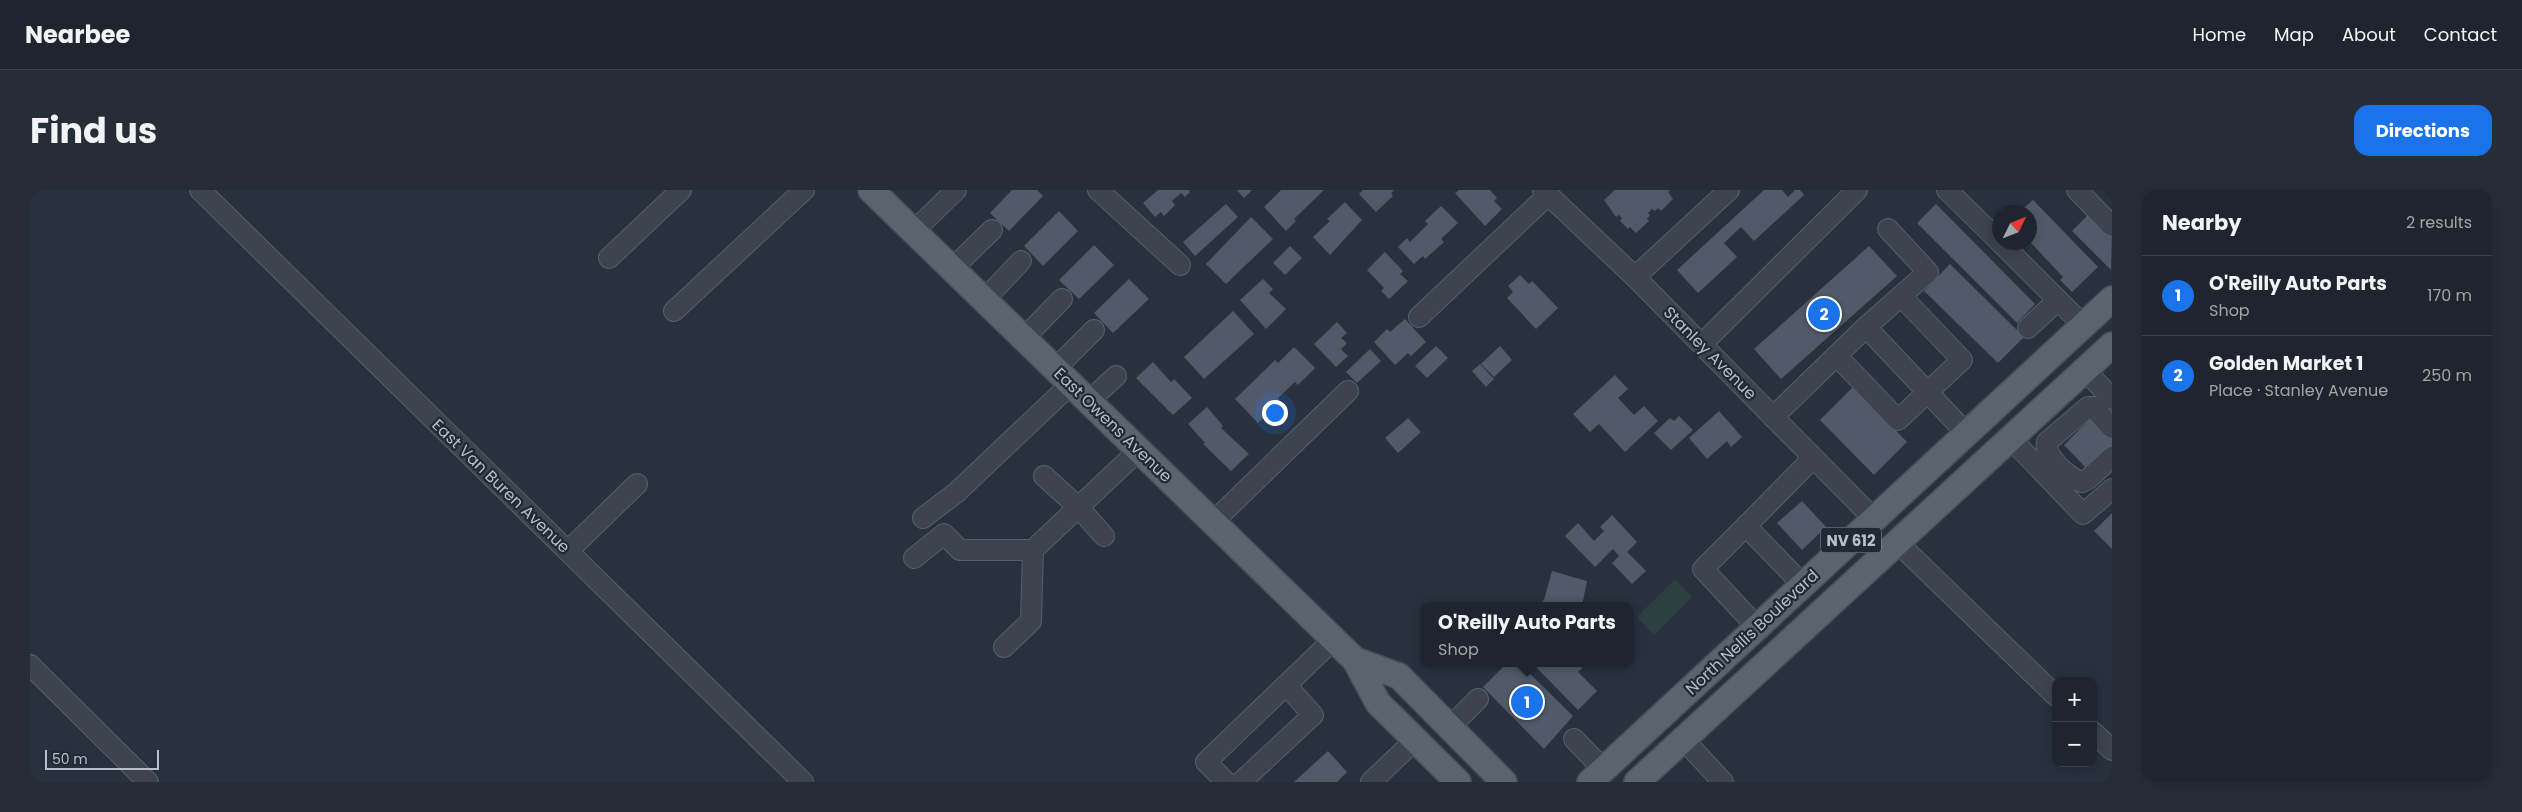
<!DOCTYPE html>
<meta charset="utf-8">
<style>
:root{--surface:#1f252f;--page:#272d37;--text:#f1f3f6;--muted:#a1a5aa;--line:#3c424b;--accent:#1a73e8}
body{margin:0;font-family:Poppins,sans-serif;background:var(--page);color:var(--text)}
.controls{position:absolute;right:15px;bottom:15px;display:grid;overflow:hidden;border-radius:10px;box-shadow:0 2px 12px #0003}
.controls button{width:45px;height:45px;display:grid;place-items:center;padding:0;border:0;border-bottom:1px solid var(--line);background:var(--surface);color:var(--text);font:25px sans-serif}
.compass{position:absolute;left:1962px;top:15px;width:45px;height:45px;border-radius:50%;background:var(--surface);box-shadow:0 2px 12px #0003;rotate:47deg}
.scale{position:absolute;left:15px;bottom:12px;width:114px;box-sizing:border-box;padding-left:5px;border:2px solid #b9bfca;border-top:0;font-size:14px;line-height:18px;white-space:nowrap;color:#b9bfca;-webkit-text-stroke:4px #212935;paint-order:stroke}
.you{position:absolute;left:1244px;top:222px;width:18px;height:18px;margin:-12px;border:4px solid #fff;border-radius:50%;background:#1a73e8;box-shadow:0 0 0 8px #1a73e833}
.badge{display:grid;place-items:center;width:32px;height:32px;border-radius:50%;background:var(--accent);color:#fff;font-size:16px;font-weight:700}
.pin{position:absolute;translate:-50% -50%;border:2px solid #fff;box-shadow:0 1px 5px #0006}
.popup{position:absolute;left:1391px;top:412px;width:212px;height:65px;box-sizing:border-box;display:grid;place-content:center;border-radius:10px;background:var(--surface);filter:drop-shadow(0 1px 4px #0005);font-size:16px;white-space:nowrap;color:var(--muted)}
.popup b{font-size:19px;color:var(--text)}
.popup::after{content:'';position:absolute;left:50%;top:100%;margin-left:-10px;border:10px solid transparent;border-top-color:var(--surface)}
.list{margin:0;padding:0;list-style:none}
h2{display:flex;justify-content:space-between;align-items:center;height:65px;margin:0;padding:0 20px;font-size:21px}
h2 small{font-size:16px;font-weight:400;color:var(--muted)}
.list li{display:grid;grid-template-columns:32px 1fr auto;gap:15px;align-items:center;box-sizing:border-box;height:80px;padding:0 20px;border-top:1px solid var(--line)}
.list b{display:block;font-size:19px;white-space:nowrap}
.list p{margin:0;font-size:16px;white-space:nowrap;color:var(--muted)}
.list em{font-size:16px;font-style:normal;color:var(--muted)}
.map{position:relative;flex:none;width:2082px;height:592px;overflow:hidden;border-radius:15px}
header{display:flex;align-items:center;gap:30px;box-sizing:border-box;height:70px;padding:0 25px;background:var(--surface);border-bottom:1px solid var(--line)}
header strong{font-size:24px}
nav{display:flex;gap:28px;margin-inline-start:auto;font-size:18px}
.intro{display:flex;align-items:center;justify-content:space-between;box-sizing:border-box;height:120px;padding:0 30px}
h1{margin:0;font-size:35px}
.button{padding:12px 22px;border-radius:15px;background:var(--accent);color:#fff;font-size:18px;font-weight:700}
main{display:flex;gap:30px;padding:0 30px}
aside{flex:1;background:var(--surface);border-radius:15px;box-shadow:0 2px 12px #0003}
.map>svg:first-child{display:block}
.green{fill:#2c3f41}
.building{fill:#525a6a}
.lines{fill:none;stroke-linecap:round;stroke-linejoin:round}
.minor-casing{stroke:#575f6a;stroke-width:22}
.major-casing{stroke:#464d58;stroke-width:28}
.minor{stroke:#3d444f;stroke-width:20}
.major{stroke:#5b636f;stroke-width:25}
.labels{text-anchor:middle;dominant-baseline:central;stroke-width:4.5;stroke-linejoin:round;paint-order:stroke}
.shield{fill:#212935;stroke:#8b929d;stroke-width:1}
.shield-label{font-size:15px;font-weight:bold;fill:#b9bfca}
.street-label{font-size:16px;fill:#b9bfca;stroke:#212935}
</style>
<header>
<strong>Nearbee</strong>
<nav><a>Home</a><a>Map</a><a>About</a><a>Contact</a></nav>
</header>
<div class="intro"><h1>Find us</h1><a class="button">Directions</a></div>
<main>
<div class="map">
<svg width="2082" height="592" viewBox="0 0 2082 592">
<rect width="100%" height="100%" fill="#29313f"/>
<path class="green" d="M1645 389 1662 407 1624 445 1607 427Z"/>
<g class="building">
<path d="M982 0H1007L1013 6 979 41 960 23Z"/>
<path d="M1128 0H1159L1160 2 1155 7 1151 3 1142 11 1145 15 1134 26 1131 22 1125 27 1113 13Z"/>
<path d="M1207 0H1222L1214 8Z"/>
<path d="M1251 0H1294L1264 29 1266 31 1256 41 1234 17Z"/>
<path d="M1333 0H1364L1361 3 1363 6 1346 22 1329 4Z"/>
<path d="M1429 0H1460L1467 8 1464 11 1472 19 1455 36 1425 3Z"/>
<path d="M1585 0H1640L1638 2 1643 9 1631 21 1628 18 1625 21 1622 19 1618 23 1620 25 1617 29 1619 31 1606 43 1600 37 1598 39 1590 31 1592 28 1589 25 1586 27 1574 10Z"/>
<path d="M1734 0H1752L1758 7 1765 0H1770L1774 5 1724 51 1711 37 1694 53 1707 67 1668 103 1647 80Z"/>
<path d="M2003 10 2068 77 2042 102 2030 90 2033 87 2000 52V22H1989Z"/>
<path d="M1315 12 1332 30 1300 65 1283 47 1300 31 1297 29Z"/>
<path d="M1196 14 1208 27 1165 66 1153 52Z"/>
<path d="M1906 14 2005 114 1987 133 1887 33Z"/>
<path d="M1411 16 1428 33 1411 49 1414 52 1395 69 1393 66 1384 74 1368 57 1377 48 1380 52 1398 34 1395 31Z"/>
<path d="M1029 21 1048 41 1013 76 994 56Z"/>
<path d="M2061 22 2082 43 2081 80 2042 41Z"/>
<path d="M1221 27 1243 49 1196 94 1176 74Z"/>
<path d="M1064 55 1084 75 1049 109 1029 90Z"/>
<path d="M1260 56 1272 68 1255 85 1243 73Z"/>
<path d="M1839 56 1867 86 1751 189 1724 159Z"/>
<path d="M1355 62 1373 81 1370 84 1378 91 1359 109 1351 101 1354 98 1337 80Z"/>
<path d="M1920 74 1994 147 1968 173 1894 101Z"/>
<path d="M1490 85 1499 94 1502 91 1528 118 1506 139 1477 108 1483 102 1478 96Z"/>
<path d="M1099 89 1119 109 1083 143 1064 123Z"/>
<path d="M1233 89 1243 99 1239 103 1256 119 1236 139 1210 110Z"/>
<path d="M1203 121 1224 144 1174 189 1154 167Z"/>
<path d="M1375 129 1396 152 1381 166 1378 163 1365 175 1344 152 1357 139 1360 142Z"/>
<path d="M1307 132 1317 143 1311 148 1317 153 1311 159 1318 166 1306 177 1284 154Z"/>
<path d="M1406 156 1418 168 1397 188 1385 176Z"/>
<path d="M1470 156 1482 170 1464 187 1451 174Z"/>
<path d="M1264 157 1285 178 1268 195 1265 192 1248 208 1250 211 1228 233 1205 209 1245 170 1248 173Z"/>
<path d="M1340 159 1351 171 1327 193 1316 182Z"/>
<path d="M1123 172 1141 192 1144 189 1162 208 1143 225 1106 188Z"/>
<path d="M1450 174 1464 189 1456 197 1442 181Z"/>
<path d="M1585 185 1598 199 1588 208 1604 225 1614 216 1628 231 1595 262 1569 234 1560 242 1543 224Z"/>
<path d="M1823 197 1877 252 1844 285 1790 230Z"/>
<path d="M1177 217 1193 236 1191 238 1219 264 1201 281 1173 254 1175 253 1158 234Z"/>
<path d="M1689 221 1712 247 1701 257 1697 251 1677 269 1659 248Z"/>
<path d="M1649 226 1663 240 1641 260 1624 243 1640 228 1644 231Z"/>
<path d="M2062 227 2082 248V257L2058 280 2034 255Z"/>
<path d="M1378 228 1391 242 1368 263 1355 248Z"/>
<path d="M1772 311 1796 337 1772 360 1747 333Z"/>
<path d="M2082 323V359L2064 341Z"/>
<path d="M1582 325 1607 352 1597 362 1616 381 1602 394 1582 373 1589 366 1583 359 1565 377 1535 346 1548 333 1564 351 1574 341 1570 337Z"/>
<path d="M1522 381 1557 391 1552 416H1508L1514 410Z"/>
<path d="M1477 473H1489L1543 526 1514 559 1453 497Z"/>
<path d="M1502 473H1548L1552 478 1548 482 1567 501 1548 520Z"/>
<path d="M1298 561 1317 582 1307 592H1264Z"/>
</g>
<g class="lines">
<defs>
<g id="minor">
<path d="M170 0 773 592"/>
<path d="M1068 0 1150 75"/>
<path d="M1513 0 1605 87 1844 329"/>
<path d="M1917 0 1970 52"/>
<path d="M2047 0 2082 36"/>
<path d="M1858 39 1898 82 1836 137 1936 243"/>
<path d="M884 41 926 0"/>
<path d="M1970 52 2053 135"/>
<path d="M579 68 651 0"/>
<path d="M922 79 962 40"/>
<path d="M1605 87 1699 0"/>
<path d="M954 110 991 71"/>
<path d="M644 121 774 0"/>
<path d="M1389 127 1518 5"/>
<path d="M1998 138 2028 110"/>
<path d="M994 148 1032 109"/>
<path d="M1672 154 1827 0"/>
<path d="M1807 166 1868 230 1932 170 1871 106"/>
<path d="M1025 179 1064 140"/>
<path d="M2055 180 2082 209"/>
<path d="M1059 211 1086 186"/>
<path d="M1743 227 1836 137"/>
<path d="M2082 238 2063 217H2058L2017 252C2013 266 2040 289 2052 292L2058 289 2082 267"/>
<path d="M1980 248 2053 324 2082 299"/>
<path d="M1014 286 1048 317 1074 346"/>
<path d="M893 328 927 302 1041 194"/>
<path d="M1183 332 1318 201"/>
<path d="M1716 336 1783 268"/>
<path d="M1867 352 2026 506"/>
<path d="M1003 360 1109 260"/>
<path d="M538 361 607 294"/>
<path d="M884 368 914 344 930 360H1003"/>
<path d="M1727 437 1673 379 1716 336 1772 394"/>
<path d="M974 457 1001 431 1003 360"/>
<path d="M0 475 118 592"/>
<path d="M1420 537 1448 509"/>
<path d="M2063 542 2082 560"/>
<path d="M1544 549 1573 579"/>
<path d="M1653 549 1693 592"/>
<path d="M1196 592 1176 572 1304 449"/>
<path d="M1211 592 1283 525 1256 495"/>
<path d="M1341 592 1385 550"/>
</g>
<g id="major">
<path d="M841 0 1325 470 1348 513 1428 592"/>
<path d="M1325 470 1369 486 1474 592"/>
<path d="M1560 592 2082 109"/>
<path d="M1607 592 2082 155"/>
</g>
</defs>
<use href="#minor" class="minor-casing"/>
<use href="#major" class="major-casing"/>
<use href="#minor" class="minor"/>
<use href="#major" class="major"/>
</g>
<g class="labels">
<rect class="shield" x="1791" y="337.5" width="60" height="25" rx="4"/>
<g class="shield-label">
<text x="1821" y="350">NV 612</text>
</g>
<g class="street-label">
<text transform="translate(1680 163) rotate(45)">Stanley Avenue</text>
<text transform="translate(1083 235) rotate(44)">East Owens Avenue</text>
<text transform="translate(471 296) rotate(44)">East Van Buren Avenue</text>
<text transform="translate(1722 442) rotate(-43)">North Nellis Boulevard</text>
</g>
</g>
</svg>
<div class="controls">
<button>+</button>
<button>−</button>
</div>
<svg class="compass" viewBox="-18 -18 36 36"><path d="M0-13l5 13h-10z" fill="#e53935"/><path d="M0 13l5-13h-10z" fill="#a1a5aa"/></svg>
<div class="scale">50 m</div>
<div class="you"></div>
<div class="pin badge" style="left:1497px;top:512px">1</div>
<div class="popup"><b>O'Reilly Auto Parts</b>Shop</div>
<div class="pin badge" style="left:1794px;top:124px">2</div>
</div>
<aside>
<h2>Nearby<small>2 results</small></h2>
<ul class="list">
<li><span class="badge">1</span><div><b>O'Reilly Auto Parts</b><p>Shop</p></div><em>170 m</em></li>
<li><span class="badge">2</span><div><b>Golden Market 1</b><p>Place · Stanley Avenue</p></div><em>250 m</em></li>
</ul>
</aside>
</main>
